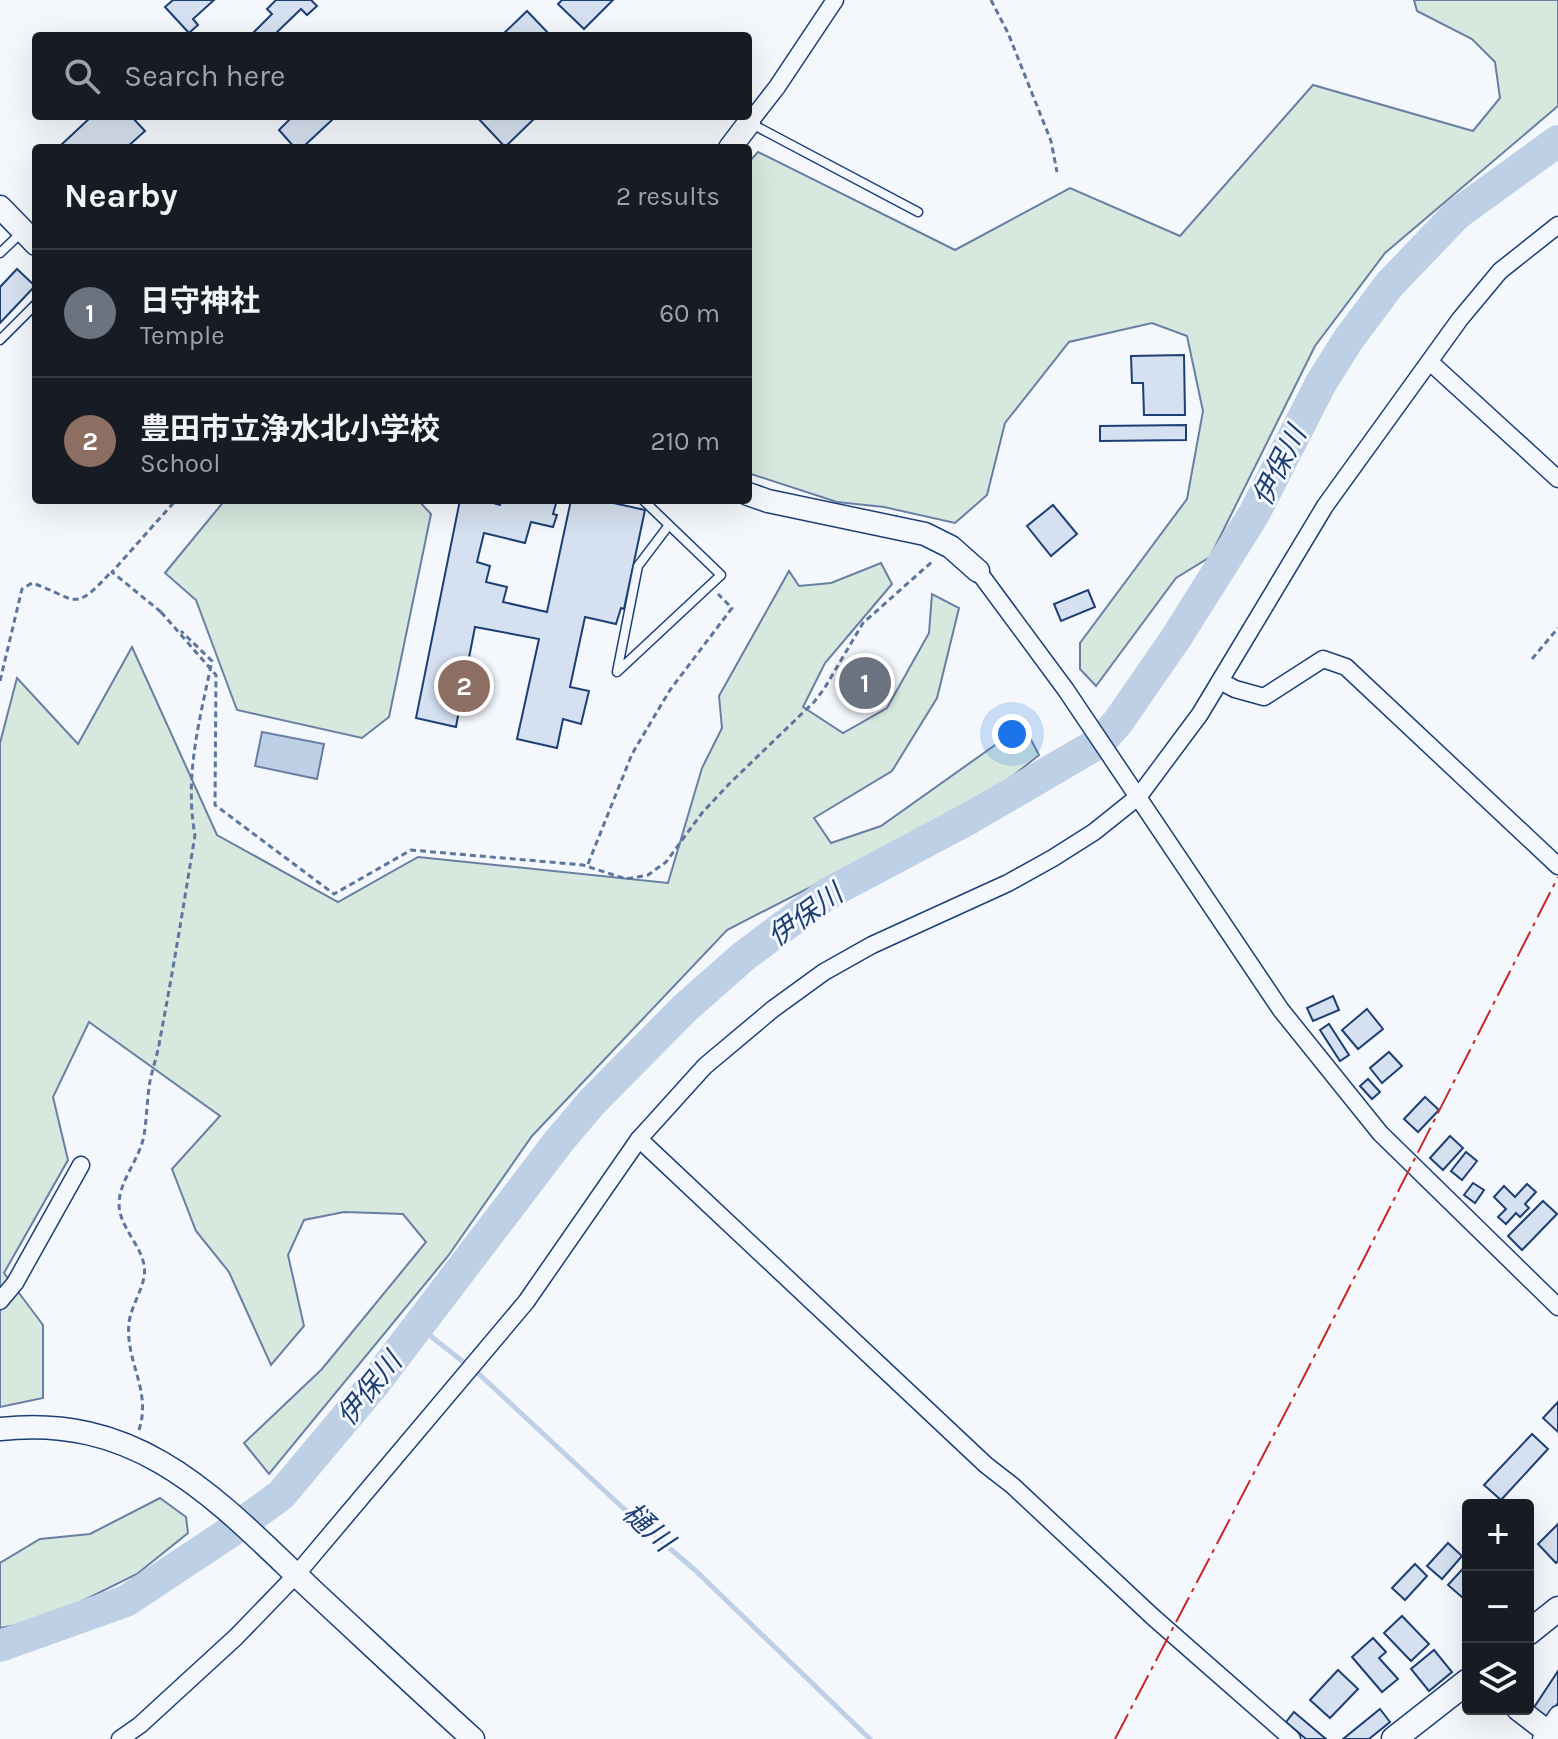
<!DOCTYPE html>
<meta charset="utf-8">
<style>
:root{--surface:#171b24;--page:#242831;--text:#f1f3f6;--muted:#9ea1a6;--line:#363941;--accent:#ea580c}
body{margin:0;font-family:Karla,"Noto Sans JP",sans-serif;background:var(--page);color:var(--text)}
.controls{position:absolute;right:24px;bottom:24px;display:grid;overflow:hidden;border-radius:8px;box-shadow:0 8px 32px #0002}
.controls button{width:72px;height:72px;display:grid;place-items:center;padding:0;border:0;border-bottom:2px solid var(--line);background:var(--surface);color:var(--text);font:40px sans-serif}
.you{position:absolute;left:1012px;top:734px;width:28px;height:28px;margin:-20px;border:6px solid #fff;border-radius:50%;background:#1a73e8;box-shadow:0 0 0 12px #1a73e833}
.badge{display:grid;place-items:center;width:52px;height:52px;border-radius:50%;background:var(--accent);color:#fff;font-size:26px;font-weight:700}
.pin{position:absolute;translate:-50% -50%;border:4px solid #fff;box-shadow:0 2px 8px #0006}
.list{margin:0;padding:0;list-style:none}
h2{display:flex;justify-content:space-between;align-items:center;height:104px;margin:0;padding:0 32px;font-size:34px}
h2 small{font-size:26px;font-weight:400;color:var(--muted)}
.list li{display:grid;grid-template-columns:52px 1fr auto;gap:24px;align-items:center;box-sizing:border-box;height:128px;padding:0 32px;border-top:2px solid var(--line)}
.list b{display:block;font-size:30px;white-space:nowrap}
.list p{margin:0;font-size:26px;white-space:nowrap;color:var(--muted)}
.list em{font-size:26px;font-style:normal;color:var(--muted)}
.icon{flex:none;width:44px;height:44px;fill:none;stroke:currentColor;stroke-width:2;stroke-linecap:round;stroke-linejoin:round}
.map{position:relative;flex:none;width:1558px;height:1739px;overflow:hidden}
.search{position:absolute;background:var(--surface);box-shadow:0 8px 32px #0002;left:32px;top:32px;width:720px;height:88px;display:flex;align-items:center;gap:20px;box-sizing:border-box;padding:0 28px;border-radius:8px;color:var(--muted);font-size:30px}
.panel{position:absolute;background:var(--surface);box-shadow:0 8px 32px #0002;left:32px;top:144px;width:720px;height:360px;border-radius:8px}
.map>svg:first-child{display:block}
.green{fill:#d7e8df;stroke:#687fa3;stroke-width:2}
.water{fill:#bed0e5;stroke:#687fa3;stroke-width:2}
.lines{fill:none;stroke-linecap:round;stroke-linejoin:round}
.stream{stroke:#bed0e5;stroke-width:5}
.river{stroke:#bed0e5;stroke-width:32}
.building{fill:#d5e0f0;stroke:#1d3f73;stroke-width:2}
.lane-casing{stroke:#1d3f73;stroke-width:11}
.street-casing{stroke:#1d3f73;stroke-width:19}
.secondary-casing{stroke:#1d3f73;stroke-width:25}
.primary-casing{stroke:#1d3f73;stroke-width:27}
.path{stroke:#5e769c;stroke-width:3;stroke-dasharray:6 4;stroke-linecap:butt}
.lane{stroke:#f4f7fb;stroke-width:8}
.street{stroke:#f4f7fb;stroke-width:16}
.secondary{stroke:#f4f7fb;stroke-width:22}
.primary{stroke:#f4f7fb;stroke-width:24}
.power{stroke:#c62828;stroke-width:2;stroke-dasharray:28 6 4 6;stroke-linecap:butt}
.labels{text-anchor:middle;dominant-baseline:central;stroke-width:6;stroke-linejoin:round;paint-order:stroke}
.water-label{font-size:28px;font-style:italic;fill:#1d3f73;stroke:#f4f7fb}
</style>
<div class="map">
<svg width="1558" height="1739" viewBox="0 0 1558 1739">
<rect width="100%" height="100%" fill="#f4f7fb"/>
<g class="green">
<path d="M1414 0H1558V106L1385 253 1315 346 1210 557 1176 578 1096 686 1080 669V643L1187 499 1203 411 1187 336 1152 323 1069 342 1005 423 987 495 955 523 884 507 837 502 748 473V163L758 152 955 250 1070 188 1180 236 1313 85 1473 131 1500 98 1495 62 1472 39 1417 11Z"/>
<path d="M225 500H418L431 514 389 717 362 738 237 710 196 600 165 573Z"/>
<path d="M881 563 892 584 825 663 803 707 843 733 887 708 929 633 932 594 959 608 937 698 892 771 814 818 831 843 881 826 1012 733 1029 736 1039 755 1009 779 873 855 727 930 532 1136 448 1256 269 1474 244 1443 322 1369 426 1242 403 1214 344 1212 304 1220 288 1255 304 1326 271 1365 229 1272 196 1231 172 1169 220 1116 89 1022 53 1097 68 1160 4 1273 43 1325V1398L0 1407V743L17 678 78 744 132 647 217 835 338 902 418 857 668 883 702 768 722 728 719 696 789 571 799 586 831 583Z"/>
<path d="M160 1498 186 1517 188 1533 137 1574 44 1620 0 1628V1563L40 1539 90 1534Z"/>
</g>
<path class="water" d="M262 732 324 744 317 779 255 766Z"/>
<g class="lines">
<path class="stream" d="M419 1323 433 1338 480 1375 623 1508 696 1571 870 1739"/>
<path class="river" d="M0 1646 126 1601 230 1532 281 1495 374 1384 559 1141 592 1102 685 1008 744 956 827 894 970 818 1100 742 1118 722 1176 638 1254 514 1321 383 1348 340 1389 285 1457 214 1558 141"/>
</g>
<g class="building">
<path d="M173 0H214L193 19 198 25 189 33 165 7Z"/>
<path d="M276 0H311L317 6 307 15 301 9 273 36H250L272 14 267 9Z"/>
<path d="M562 0H613L584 29 558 4Z"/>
<path d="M527 11 551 36H501Z"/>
<path d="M92 116H131L145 131 126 148H61L60 146Z"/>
<path d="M293 116H330L333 119 302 148H295L279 130Z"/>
<path d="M476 116H537L505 147Z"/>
<path d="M17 269 35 286 0 323V287Z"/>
<path d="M1184 355 1185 415H1144L1143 383H1132L1131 356Z"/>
<path d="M1186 425V440L1100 441V426Z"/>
<path d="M460 500H490V502L500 505 501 500H557L553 514 557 515 553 527 531 522 525 543 484 533 477 562 490 566 486 582 507 587 503 602 547 612 571 500H600L645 510 624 609 621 608 616 624 585 617 570 687 589 691 581 724 563 719 557 748 517 739 539 639 475 627 467 668 486 672 479 703 461 699 456 727 416 718Z"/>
<path d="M1053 505 1077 534 1051 556 1027 526Z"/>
<path d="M1088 590 1095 607 1061 621 1054 604Z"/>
<path d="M1333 996 1339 1010 1313 1021 1307 1008Z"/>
<path d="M1367 1009 1383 1029 1358 1049 1342 1030Z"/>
<path d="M1329 1024 1349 1055 1340 1061 1320 1030Z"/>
<path d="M1389 1052 1402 1066 1382 1083 1370 1068Z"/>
<path d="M1368 1079 1380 1092 1372 1099 1360 1086Z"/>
<path d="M1425 1097 1439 1110 1418 1132 1404 1119Z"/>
<path d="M1450 1136 1463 1148 1443 1170 1430 1158Z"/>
<path d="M1466 1152 1477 1161 1462 1180 1451 1171Z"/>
<path d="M1473 1183 1484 1190 1475 1203 1464 1195Z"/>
<path d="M1527 1184 1536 1192 1525 1204 1529 1208 1520 1217 1516 1213 1506 1224 1498 1217 1506 1209 1494 1197 1504 1186 1515 1197Z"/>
<path d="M1543 1201 1557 1214 1522 1250 1508 1236Z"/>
<path d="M1558 1402V1432L1543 1418Z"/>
<path d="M1532 1434 1548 1449 1501 1500 1484 1485Z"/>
<path d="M1558 1524V1561L1556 1563 1538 1544Z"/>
<path d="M1448 1543 1462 1556 1442 1579 1427 1566Z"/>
<path d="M1468 1563V1593L1463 1598 1448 1585Z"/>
<path d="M1415 1564 1427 1576 1405 1600 1392 1588Z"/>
<path d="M1402 1616 1429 1644 1411 1661 1384 1633Z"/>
<path d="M1373 1638 1386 1652 1379 1658 1398 1679 1382 1692 1352 1657Z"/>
<path d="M1434 1650 1452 1672 1429 1691 1411 1669Z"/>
<path d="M1338 1670 1358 1689 1330 1718 1310 1700Z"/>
<path d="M1558 1671V1703L1547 1717 1533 1709Z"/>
<path d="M1380 1709 1390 1722 1369 1739H1343Z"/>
<path d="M1294 1712 1326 1739H1306L1286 1722Z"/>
</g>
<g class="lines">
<defs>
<g id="lane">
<path d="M750 123 918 212"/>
<path d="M0 253 22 232"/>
<path d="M0 340 36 304"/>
<path d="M643 500 721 575 617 672 638 566 669 525"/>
</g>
<g id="street">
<path d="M749 123 777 87 835 0"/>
<path d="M1430 362 1558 479"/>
<path d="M978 571 1066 690 1281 1010 1380 1133 1558 1307"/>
<path d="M1220 681 1235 689 1264 697 1323 659 1346 667 1558 866"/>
<path d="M639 1139 986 1465 1013 1486 1153 1617 1292 1739"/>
<path d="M0 1301 15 1283 81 1165"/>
<path d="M120 1739 140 1725 236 1637 296 1575 526 1302 639 1139 705 1066 773 1009 824 972 872 945 1008 883 1053 858 1094 832 1139 796 1200 714 1325 506 1460 319 1500 271 1558 225"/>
<path d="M1541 1739 1558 1714"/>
</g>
<g id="secondary">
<path d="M730 148 749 123"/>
<path d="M0 207 36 244"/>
<path d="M748 494 768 501 925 534 951 547 978 571"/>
<path d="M0 1429C142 1413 219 1502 312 1590 366 1640 419 1690 473 1739"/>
<path d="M1518 1709 1557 1739"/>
</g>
<g id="primary">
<path d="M1528 1633 1558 1609"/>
<path d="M1394 1739 1468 1681"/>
</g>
</defs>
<use href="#lane" class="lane-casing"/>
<use href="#street" class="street-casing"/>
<use href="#secondary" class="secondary-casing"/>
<use href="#primary" class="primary-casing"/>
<g class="path">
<path d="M991 0 1008 33 1051 141 1057 172"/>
<path d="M161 612 216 675 215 805 334 894 411 850 583 865 626 879 648 875 666 862 702 813 729 784 814 702 824 689 863 623 934 560"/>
<path d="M161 612 112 572 176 500"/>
<path d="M1532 659 1558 628"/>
<path d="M0 681 22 589 32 583C77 598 72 615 111 572"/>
<path d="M588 864 632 754 670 690 732 608 718 594"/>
<path d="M139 1430C152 1390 125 1362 129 1323 131 1304 148 1283 144 1265 140 1243 119 1227 119 1203 120 1179 140 1159 144 1135 147 1117 147 1098 150 1081 153 1067 158 1053 160 1039 173 971 184 903 195 835 184 776 200 718 212 661L181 631"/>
</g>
<use href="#lane" class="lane"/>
<use href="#street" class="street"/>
<use href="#secondary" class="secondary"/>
<use href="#primary" class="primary"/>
<path class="power" d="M1115 1739 1292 1400 1558 877"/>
</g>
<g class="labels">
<g class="water-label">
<text transform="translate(1279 466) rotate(-63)">伊保川</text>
<text transform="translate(805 915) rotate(-36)">伊保川</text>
<text transform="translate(369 1389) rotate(-51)">伊保川</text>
<text transform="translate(648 1527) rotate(42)">樋川</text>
</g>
</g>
</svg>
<div class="controls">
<button>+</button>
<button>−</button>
<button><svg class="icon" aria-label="layers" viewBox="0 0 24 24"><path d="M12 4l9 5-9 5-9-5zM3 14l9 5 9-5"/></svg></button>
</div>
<div class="you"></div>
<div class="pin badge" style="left:865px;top:683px;background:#6b7280">1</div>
<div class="pin badge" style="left:464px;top:686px;background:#8d6e63">2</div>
<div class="search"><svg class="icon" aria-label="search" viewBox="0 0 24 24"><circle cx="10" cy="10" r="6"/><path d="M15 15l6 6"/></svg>Search here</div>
<section class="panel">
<h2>Nearby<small>2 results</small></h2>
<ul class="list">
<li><span class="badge" style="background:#6b7280">1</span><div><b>日守神社</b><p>Temple</p></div><em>60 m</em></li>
<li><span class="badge" style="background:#8d6e63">2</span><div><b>豊田市立浄水北小学校</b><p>School</p></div><em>210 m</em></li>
</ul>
</section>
</div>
